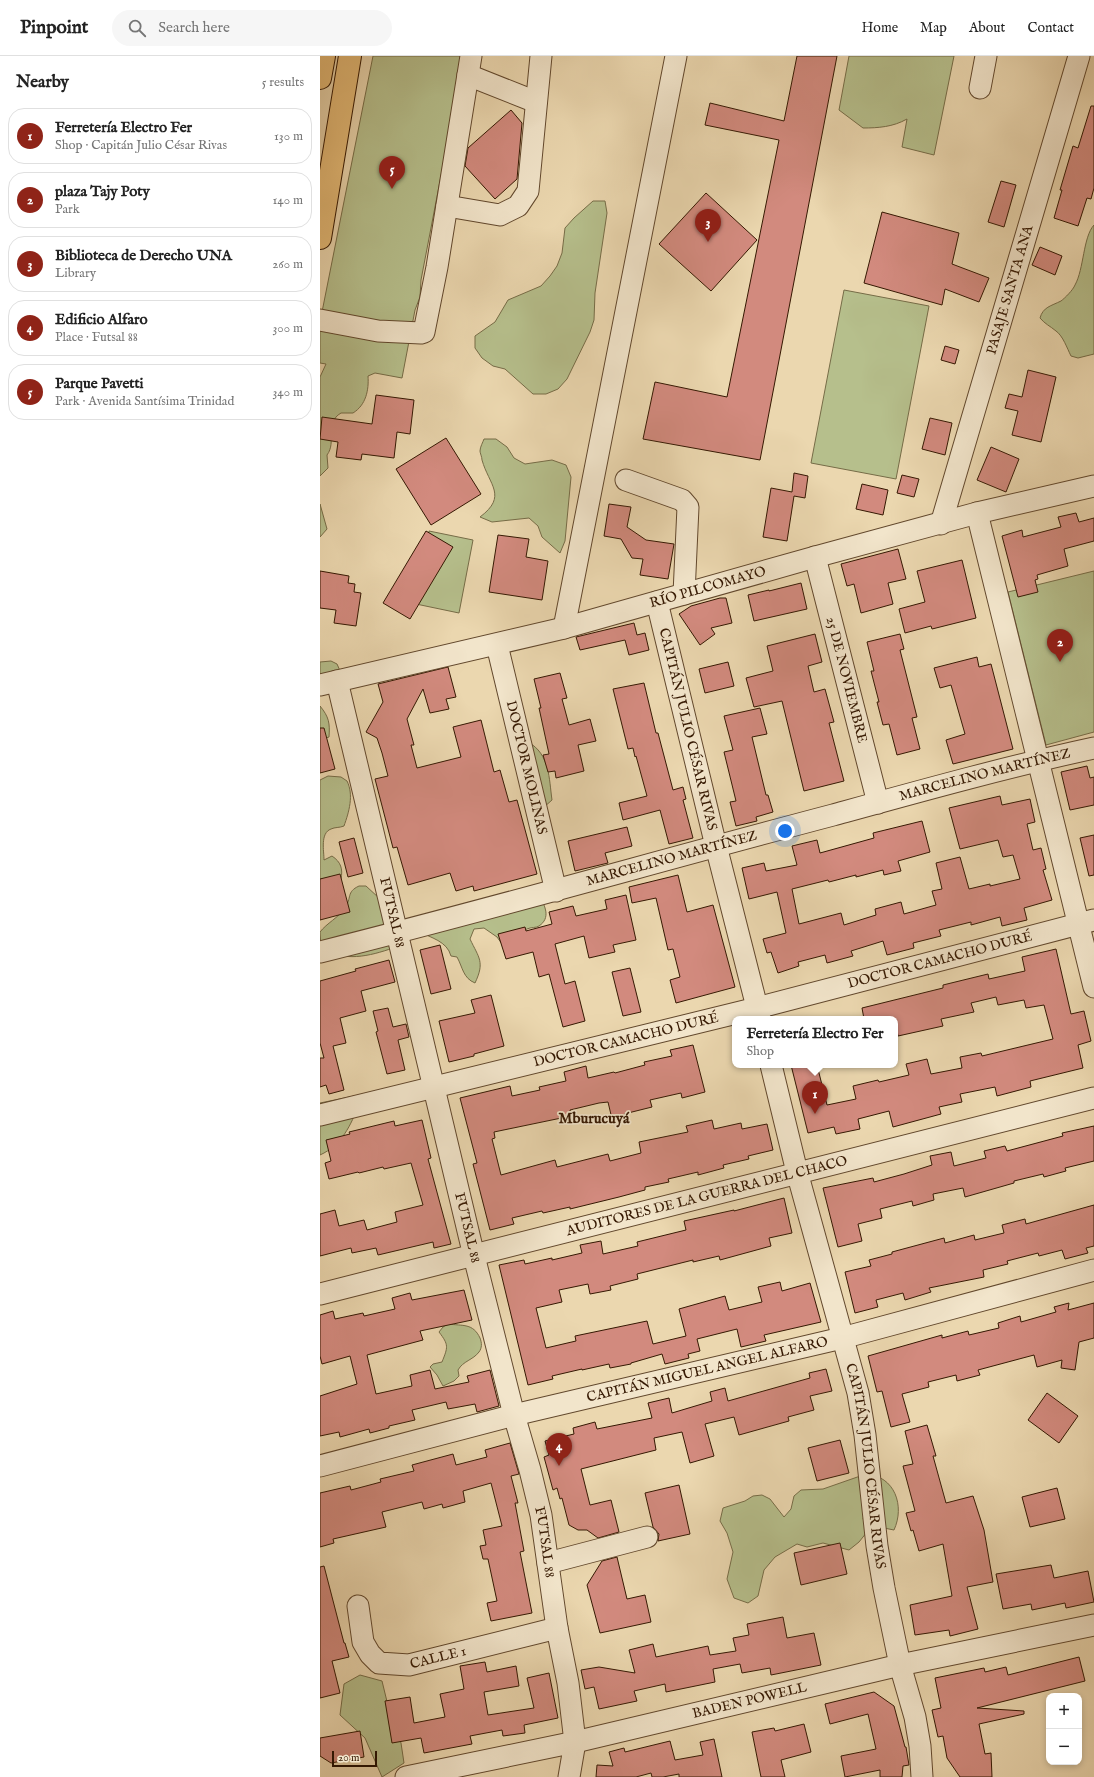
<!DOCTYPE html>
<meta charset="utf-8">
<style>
:root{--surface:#fff;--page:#f6f6f6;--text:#222;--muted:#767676;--line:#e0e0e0;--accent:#8f2418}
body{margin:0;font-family:"IM FELL English",serif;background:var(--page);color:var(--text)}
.controls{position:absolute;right:12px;bottom:12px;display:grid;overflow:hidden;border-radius:8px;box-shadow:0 2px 6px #0003}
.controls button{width:36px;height:36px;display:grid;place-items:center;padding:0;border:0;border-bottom:1px solid var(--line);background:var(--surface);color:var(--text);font:20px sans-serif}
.scale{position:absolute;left:12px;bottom:10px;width:45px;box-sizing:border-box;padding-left:4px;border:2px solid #351802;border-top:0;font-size:11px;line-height:14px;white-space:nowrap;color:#351802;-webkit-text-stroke:3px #f2e5cb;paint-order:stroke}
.you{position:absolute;left:465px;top:775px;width:14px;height:14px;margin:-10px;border:3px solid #fff;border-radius:50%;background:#1a73e8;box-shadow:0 0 0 6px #1a73e833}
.badge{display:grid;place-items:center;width:26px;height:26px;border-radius:50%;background:var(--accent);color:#fff;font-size:13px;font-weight:700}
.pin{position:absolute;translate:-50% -33px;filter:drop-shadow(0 1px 2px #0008)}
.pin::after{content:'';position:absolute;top:21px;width:14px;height:12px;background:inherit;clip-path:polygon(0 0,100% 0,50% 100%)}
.popup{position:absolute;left:412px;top:960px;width:166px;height:52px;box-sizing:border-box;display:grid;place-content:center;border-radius:8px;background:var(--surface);filter:drop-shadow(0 1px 3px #0005);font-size:13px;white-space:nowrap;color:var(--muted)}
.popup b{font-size:15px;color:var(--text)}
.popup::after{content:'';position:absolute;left:50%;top:100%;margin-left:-8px;border:8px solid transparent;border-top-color:var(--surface)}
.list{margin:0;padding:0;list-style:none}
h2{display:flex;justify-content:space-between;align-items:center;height:52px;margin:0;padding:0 16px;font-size:17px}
h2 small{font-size:13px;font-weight:400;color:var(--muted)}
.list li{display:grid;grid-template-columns:26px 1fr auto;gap:12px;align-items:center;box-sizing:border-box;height:56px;margin:0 8px 8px;padding:0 8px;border:1px solid var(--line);border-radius:16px}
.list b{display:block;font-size:15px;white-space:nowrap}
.list p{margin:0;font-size:13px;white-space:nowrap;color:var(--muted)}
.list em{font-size:13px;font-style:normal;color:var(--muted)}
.icon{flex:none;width:22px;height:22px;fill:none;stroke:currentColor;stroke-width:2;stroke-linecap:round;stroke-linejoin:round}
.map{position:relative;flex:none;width:774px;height:1721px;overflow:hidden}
header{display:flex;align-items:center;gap:24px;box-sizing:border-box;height:56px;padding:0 20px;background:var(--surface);border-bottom:1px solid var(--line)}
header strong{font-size:19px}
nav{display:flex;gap:22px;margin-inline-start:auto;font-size:14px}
.search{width:280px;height:36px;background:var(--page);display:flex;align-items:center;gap:10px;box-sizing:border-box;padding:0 14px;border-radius:22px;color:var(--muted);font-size:15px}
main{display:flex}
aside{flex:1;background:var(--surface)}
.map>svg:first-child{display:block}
.green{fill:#b6bf8c;stroke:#766c47}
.building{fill:#d28a7e;stroke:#351802}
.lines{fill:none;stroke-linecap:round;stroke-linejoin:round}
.minor-casing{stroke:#62482d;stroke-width:23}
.major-casing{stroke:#351802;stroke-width:24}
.minor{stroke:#f2e5cb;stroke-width:21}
.major{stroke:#e6bc78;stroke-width:22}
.labels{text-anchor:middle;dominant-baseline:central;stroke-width:3.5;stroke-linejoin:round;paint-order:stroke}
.street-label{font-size:14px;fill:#351802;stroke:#f2e5cb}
.neighbourhood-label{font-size:15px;font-weight:bold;fill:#351802;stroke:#f2e5cb}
</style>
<header>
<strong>Pinpoint</strong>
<div class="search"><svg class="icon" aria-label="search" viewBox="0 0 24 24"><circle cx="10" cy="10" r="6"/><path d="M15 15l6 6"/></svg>Search here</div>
<nav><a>Home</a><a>Map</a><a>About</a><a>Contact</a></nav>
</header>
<main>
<aside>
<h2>Nearby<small>5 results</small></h2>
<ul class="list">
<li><span class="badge">1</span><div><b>Ferretería Electro Fer</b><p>Shop · Capitán Julio César Rivas</p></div><em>130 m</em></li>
<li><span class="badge">2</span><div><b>plaza Tajy Poty</b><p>Park</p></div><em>140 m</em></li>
<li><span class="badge">3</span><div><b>Biblioteca de Derecho UNA</b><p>Library</p></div><em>260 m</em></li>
<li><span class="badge">4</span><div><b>Edificio Alfaro</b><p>Place · Futsal 88</p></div><em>300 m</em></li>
<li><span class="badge">5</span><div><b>Parque Pavetti</b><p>Park · Avenida Santísima Trinidad</p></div><em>340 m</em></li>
</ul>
</aside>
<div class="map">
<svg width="774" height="1721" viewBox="0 0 774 1721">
<rect width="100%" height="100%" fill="#ebd7af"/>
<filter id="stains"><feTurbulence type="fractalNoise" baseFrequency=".005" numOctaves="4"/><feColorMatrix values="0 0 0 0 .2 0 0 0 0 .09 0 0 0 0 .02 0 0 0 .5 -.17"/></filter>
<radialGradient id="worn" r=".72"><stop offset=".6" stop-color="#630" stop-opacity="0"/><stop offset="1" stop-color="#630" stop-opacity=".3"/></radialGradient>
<g class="green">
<path d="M53 0H144L101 224 100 241 95 254 82 322 55 317 48 320C49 334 46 349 33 357H21C4 367 17 386 7 399L8 412 0 420V321L6 308 0 307V266Z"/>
<path d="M529 0H634L614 99 582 91 587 63C573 71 558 72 543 72L519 54Z"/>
<path d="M273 145H285L287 157 275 237 274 264 270 276 247 323 238 333 226 338H213L185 313 173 310 162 302 155 292V280L175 266 188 244 221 230 230 220 237 210 242 197 245 172 254 162Z"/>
<path d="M774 169V298L758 302 751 300C747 292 743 280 736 275 730 270 725 268 720 262 723 251 731 250 741 245 745 242 753 234 755 229 764 213 763 181 774 169Z"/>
<path d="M524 234 609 250 576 423 491 407Z"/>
<path d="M164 383H176L187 391 194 402 205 408 232 404 246 409 251 421 245 485 240 497 222 481 218 470 209 462 172 466 160 461C188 440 169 429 162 404 162 401 160 397 160 395 160 391 163 386 164 383Z"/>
<path d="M0 448 7 473 0 481Z"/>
<path d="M109 475 153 484 139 557 96 548Z"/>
<path d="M774 515V676L726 689 688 536Z"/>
<path d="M11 605 17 608 21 617 0 624V606Z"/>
<path d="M0 650C9 661 10 667 9 681L0 684Z"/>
<path d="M208 686C230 698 229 723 232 744L223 752Z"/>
<path d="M8 720 21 721 27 725C34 739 29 756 24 770 19 772 15 771 11 773 0 777 4 795 4 804L12 800C21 806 23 813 21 823L0 826V724Z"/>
<path d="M39 830H46L59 842 73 892C50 900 23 907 1 891L0 876C7 867 18 862 25 852 32 842 26 836 39 830Z"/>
<path d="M220 841C225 850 231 862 219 870 216 872 211 871 207 873 199 876 190 884 182 888L177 881 164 872 154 873 150 883C159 902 165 906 155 927 143 922 143 912 137 901L131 900C127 885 111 882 98 875Z"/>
<path d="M34 1040 39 1048C31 1069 22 1089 0 1099V1047Z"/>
<path d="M128 1268C143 1270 153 1267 160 1282 162 1287 162 1292 159 1296 153 1304 143 1305 138 1314L139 1320 134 1325 123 1330 117 1319 110 1311 113 1308 122 1306C128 1291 129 1289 119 1276L123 1271Z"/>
<path d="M546 1418C575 1420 585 1450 574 1474L564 1472 543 1462 547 1476 539 1486 529 1494 503 1487 487 1491 477 1488 455 1501 444 1514 438 1540 428 1547 414 1542 407 1523 413 1496 407 1477 400 1465 403 1452 425 1445 433 1440 442 1439 450 1443 464 1461 471 1453 474 1440 481 1434 503 1433Z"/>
<path d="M40 1619 62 1625 71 1662 81 1687 84 1707 62 1721 45 1682 20 1659 24 1628Z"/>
</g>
<g class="building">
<path d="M477 0H517L440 404 323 383 335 326 407 341 459 84 385 69 390 47 464 65Z"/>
<path d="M771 50H774V132L771 143 767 142 758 170 734 162 742 134H740L753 90 758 92Z"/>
<path d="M191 54 202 67 197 123 175 143 145 110 148 92Z"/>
<path d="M681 125 696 129 684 171 668 166Z"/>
<path d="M386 137 437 184 391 235 339 188Z"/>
<path d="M562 156 639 177 632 208 669 222 659 246 625 233 622 249 544 227Z"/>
<path d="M720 191 742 200 735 219 712 209Z"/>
<path d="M625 290 639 294 635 308 621 304Z"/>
<path d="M708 314 736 321 721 386 692 379 698 355 685 352 689 338 702 341Z"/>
<path d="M56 339 94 344 90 378 77 376 74 402 42 398 41 404 16 401 18 386 0 383 2 361 52 368Z"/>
<path d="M610 362 632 367 625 399 602 393Z"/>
<path d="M126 382 161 438 111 469 76 413Z"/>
<path d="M671 391 699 403 686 436 657 424Z"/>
<path d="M474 417 488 420 485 442 474 440 467 485 443 481 451 432 472 436Z"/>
<path d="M582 419 599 423 594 441 577 437Z"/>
<path d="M542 428 568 434 563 459 536 453Z"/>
<path d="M289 448 311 451 307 471 326 484 354 488 348 523 320 519 323 503 312 502 301 483 284 480Z"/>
<path d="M756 457 759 466 774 462V485L744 493 748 510 717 519 718 523 715 524 718 536 698 541 682 480 702 474 703 481 741 471 738 461Z"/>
<path d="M106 475 133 491 90 563 63 547Z"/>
<path d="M178 479 209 483 206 501 228 505 222 544 169 536Z"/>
<path d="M578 493 586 523 568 527 573 548 541 557 534 528 527 530 521 508Z"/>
<path d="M642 504 656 562 612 573 611 570 585 577 579 553 605 546 597 515Z"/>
<path d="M0 515 29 520 28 527 35 528 34 536 41 537 36 570 14 567 16 554 0 552Z"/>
<path d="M481 527 487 553 434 565 428 539 449 534V535Z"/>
<path d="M400 542H406L412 567 391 572 395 578 380 589 359 558 371 550Z"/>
<path d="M314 567 317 579 325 577 329 594 309 599 305 584 260 594 256 581Z"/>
<path d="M495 578 502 606 488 610 494 636 505 633 514 666 509 667 524 725 484 735 462 645 434 651 426 622 453 615 447 590Z"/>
<path d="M580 578 584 593 580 594 597 661 592 662 600 693 577 699 569 668 563 669 557 646H559L551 615H554L547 586Z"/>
<path d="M657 601 659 611 671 608 693 693 633 708 626 684 645 678 631 629 620 632 614 612Z"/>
<path d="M408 606 414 630 385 637 379 613Z"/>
<path d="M128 611 136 641 126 643 129 653 110 657 103 633 87 663 94 689H91L97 712 141 701 133 671 161 664 174 716 180 714 189 746 197 744 217 818 154 835 153 830 136 835 130 817 88 829 77 791 73 792 55 723 68 720 62 697 57 682 46 676 63 646 58 628Z"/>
<path d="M240 617 247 642 242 643 249 669 270 663 276 685 258 689 264 715 236 722 235 715 228 716 223 699 229 698 219 652H221L214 623Z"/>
<path d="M324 627 336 677H338L353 734 363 731 366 743 363 744 373 782 349 788 340 754 303 764 299 747 327 740 316 700 315 701 313 692 308 693 293 633Z"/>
<path d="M440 652 447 678 432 681 446 739H448L453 756 436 761 437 765 416 770 410 746 416 745 404 696 413 694 404 660Z"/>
<path d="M0 672H4L15 713 0 717Z"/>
<path d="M767 710 770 722 774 721V749L750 754 741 716Z"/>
<path d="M680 740 682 749 710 743 715 766 707 768 713 794 721 792 726 813 723 814 732 844 704 852 707 864 682 870 680 861 651 869V866L619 874 621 880 593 887 594 892 567 899 563 885 531 895 533 900 507 907 505 899 478 906 479 910 458 917 451 896 447 897 443 883 466 877 457 836 429 843 422 812 444 807 446 815 477 809 472 790 497 784 500 797 554 782 553 777 602 765 610 796 578 805 581 815 564 819 563 814 536 821V819L509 826 508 824 472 833 479 868 521 857 524 869 556 859 555 853 581 846 584 858 616 849 612 835 622 833 616 807 640 801 649 833 670 828V830L700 823 693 799 683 801 678 784 640 793 629 752Z"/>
<path d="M307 771 312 790 285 797 288 807 255 815 248 785Z"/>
<path d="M774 779V819L769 820 760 782Z"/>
<path d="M34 782 43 817 28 821 19 786Z"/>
<path d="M20 818 30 856 0 864V823Z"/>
<path d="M358 819 367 856 393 849 415 931 356 947 350 924 360 921 353 893 348 894 336 842 312 847 309 831Z"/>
<path d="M306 839 316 884 293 889 295 896 269 902 264 880 235 888 245 928 255 925 265 965 243 971 229 918 219 921 213 896 186 903 178 878 205 871 206 875 232 868 229 856 253 850 256 860 287 853 285 844Z"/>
<path d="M120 889 131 933 111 938 100 894Z"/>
<path d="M736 893 751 958 764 955 771 985 758 989 763 1012 710 1025 711 1031 677 1040 675 1031 640 1038 642 1046 619 1051 621 1058 573 1071 569 1055 538 1063 540 1073 516 1078 514 1071 488 1077 471 1009H497L507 1049 536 1043 533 1030 558 1024 559 1026 589 1019 586 1008 607 1003 611 1018 642 1012 640 1001 661 997 662 1000 733 983 724 949 706 952 704 944 678 949 676 941 651 947 654 956 621 963 623 970 578 980 575 963H544L542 952 623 932V929L668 918 669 923 705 915 702 901Z"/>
<path d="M69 904 75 926 41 935 46 955 20 962 26 987 13 990 24 1034 9 1038 6 1029 0 1031V1002H4L0 987V925L36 915 35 913Z"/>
<path d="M310 912 321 956 303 960 292 916Z"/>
<path d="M171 939 184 990 154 998V1000L129 1006 119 965 155 957 151 944Z"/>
<path d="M68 952 73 971 86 968 89 981 78 984 85 1014 67 1018 56 976 58 975 53 955Z"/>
<path d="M373 989 385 1036 362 1042 361 1037 330 1044 332 1051 304 1058 305 1060 292 1063 288 1046 279 1047 250 1054 251 1060 174 1076 175 1082 172 1083 181 1119 235 1104 237 1111 288 1098 290 1105 321 1097 319 1086 368 1076 366 1070 392 1064 394 1073 421 1067 422 1073 447 1068 453 1094 428 1100 429 1103 403 1109 404 1112 378 1119V1116L348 1123 349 1126 325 1131V1134L299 1141 250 1153V1151L223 1157 222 1155 192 1162 194 1168 170 1174 153 1108 157 1107 140 1042 190 1030 192 1040 220 1034 219 1031 246 1025 244 1016 266 1010 268 1022 294 1016 295 1017 325 1009 324 1006 352 1000 350 994Z"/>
<path d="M102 1064 111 1102 108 1103 131 1188 114 1192 113 1186 58 1199 56 1192 32 1197 31 1192 0 1200V1158L15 1154 19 1170 44 1164 47 1174 77 1166 75 1156 103 1149 91 1107 64 1113 63 1111 39 1117 38 1116 9 1123 5 1107 11 1105 6 1084 30 1078 29 1076 74 1065 75 1070Z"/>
<path d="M774 1070V1105L745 1112 746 1115 724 1121 723 1118 694 1125V1127L645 1141 643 1132 613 1138 614 1144 593 1150 592 1145 560 1153 562 1162 538 1168 542 1185 518 1191 503 1132 553 1122 554 1126 584 1118 612 1109 610 1100 631 1096 634 1110 666 1102 664 1095 685 1090 687 1095 743 1080 742 1077Z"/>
<path d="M464 1142 472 1177 449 1182 451 1190 400 1204 399 1200 373 1206V1204L317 1218 318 1223 290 1230 291 1234 270 1238 268 1228 239 1234 242 1246 216 1252 226 1292 256 1285 255 1280 327 1265 333 1288 366 1280 359 1253 405 1240 409 1254 442 1246 438 1231 460 1226 462 1235 490 1227 501 1266 444 1279 446 1285 421 1291 417 1273 377 1283 380 1295 368 1298 369 1302 345 1308 342 1298 311 1307V1308L290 1312 289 1308 262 1314V1313L232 1320 233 1323 208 1329 179 1209 204 1204 205 1208 232 1202V1204L262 1197 260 1189 281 1185 283 1198 318 1190 317 1186 366 1174 364 1165 414 1154V1155Z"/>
<path d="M774 1149V1190L766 1192 768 1197 745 1203 742 1194 719 1200 718 1197 687 1205 688 1208 663 1214 664 1221 609 1232 611 1236 585 1244 583 1237 556 1244 558 1251 535 1257 525 1216 551 1210 549 1204 572 1198V1196L624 1182 625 1187 654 1179 655 1184 684 1177 682 1169 705 1163 706 1168Z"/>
<path d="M144 1234 152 1264 100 1275 103 1284 47 1299 56 1338 92 1330 90 1319 110 1314 115 1333 149 1326 147 1320 170 1314 179 1350 157 1356 155 1348 128 1353 126 1346 92 1354 95 1364 69 1370V1372L50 1377 49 1373 20 1381 19 1376 0 1380V1340L37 1328 30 1300 2 1308 0 1300V1259L13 1255 15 1263 43 1257 44 1260 75 1253 72 1242 90 1237 92 1244Z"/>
<path d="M749 1247 748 1254 774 1247V1282L759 1286 755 1314 741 1312 742 1304 717 1311 714 1299 658 1314 660 1319 637 1325 636 1319 608 1326 609 1331 582 1338 590 1366 571 1371 562 1335 557 1336 548 1300 622 1279V1282L648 1275 649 1279 679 1272 678 1267 700 1260 701 1266 736 1256 734 1251Z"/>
<path d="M506 1313 512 1335 490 1340 494 1354 468 1361 469 1365 419 1379 414 1361 385 1368 394 1400 370 1407 362 1376 334 1382 336 1394 261 1413 270 1449 291 1444 299 1476 278 1482 267 1474H258L249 1469 242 1442 240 1443 237 1432 233 1434 224 1401 229 1399 225 1385 254 1378 253 1372 275 1366 277 1373 332 1362 328 1347 349 1342 352 1357 392 1345 390 1336 405 1332 408 1345 490 1322 489 1317Z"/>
<path d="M727 1337 758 1360 739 1387 708 1364Z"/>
<path d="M607 1369 616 1400H613L626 1447 653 1440 664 1474 673 1526 647 1531 658 1573 630 1580 629 1574 595 1579 590 1549 632 1540 623 1488 599 1495 593 1474 591 1475 586 1457 595 1455 583 1410 593 1408 585 1375Z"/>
<path d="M520 1384 529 1417 497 1425 488 1392Z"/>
<path d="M190 1387 199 1418 191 1420 198 1447H195L204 1495 200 1496 212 1557 171 1565 167 1547 177 1545 168 1503H163L160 1490 166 1489 163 1474 182 1470 171 1427 143 1435 145 1446 123 1452 122 1448 104 1453 102 1446 62 1456 66 1471 13 1483 14 1487 0 1491V1437L30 1430 31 1434 61 1426 60 1423 94 1415 92 1409 133 1398 136 1409 167 1401 165 1394Z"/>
<path d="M359 1429 370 1478 338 1485 339 1478 333 1471 325 1437Z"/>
<path d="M737 1432 745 1463 710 1471 702 1441Z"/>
<path d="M520 1487 527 1518 481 1529 474 1497Z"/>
<path d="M297 1501 307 1543 325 1539 331 1566 280 1577 267 1529 282 1505Z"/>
<path d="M731 1509 734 1522 768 1515 774 1546 746 1552 745 1547 712 1554 711 1548 683 1553 676 1518Z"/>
<path d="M4 1510 24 1587H25L29 1601 12 1605 20 1637 0 1642V1511Z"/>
<path d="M463 1561 467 1582 494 1577 501 1609 451 1619 450 1612 422 1617 420 1608 393 1613 395 1626 346 1636 345 1628 314 1635 317 1645 279 1653 274 1631 265 1633 261 1614 279 1611 315 1617 309 1594 333 1588 336 1601 388 1590 390 1599 416 1595 413 1582 429 1579 427 1568Z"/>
<path d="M759 1601 765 1625 657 1652 704 1655V1658L659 1668 665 1698 671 1697 672 1721H640L627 1702 623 1680 618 1681 612 1654 621 1652 615 1622 664 1612 665 1616 686 1611 688 1619Z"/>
<path d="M165 1606 167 1616 196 1610 199 1630 164 1636 168 1659 214 1652 207 1622 229 1617 238 1662 204 1669 205 1677 183 1680 182 1674 150 1680 152 1688 104 1697 101 1682 72 1687 65 1645 90 1641 94 1667 125 1661 120 1638 144 1633 140 1610Z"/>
<path d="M554 1636 574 1650 585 1691H586L589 1709 583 1710 582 1721H560V1714L525 1721 521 1700 556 1693 548 1658 510 1668 505 1648Z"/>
<path d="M484 1668 491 1696 461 1704 465 1721H441L432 1676 454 1672 455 1675Z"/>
<path d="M40 1675 44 1701 11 1707 0 1700V1682Z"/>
<path d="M394 1683 402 1721H359V1718L343 1721H332L331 1717 316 1721H276L277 1709 293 1710 289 1696 304 1692 305 1696 350 1685 355 1704 383 1699 380 1686Z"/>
</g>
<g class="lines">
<defs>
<g id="minor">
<path d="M148 19 216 46"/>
<path d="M660 32 666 0"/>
<path d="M127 150 180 159 198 150 208 135 221 0"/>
<path d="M0 264 58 275 101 277 104 276 117 211 151 0"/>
<path d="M306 424 362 444 368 451 364 538"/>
<path d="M657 457 774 931"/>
<path id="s1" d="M621 468 759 0"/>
<path id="s2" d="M495 501 558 747"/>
<path id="s3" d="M337 546 396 790 440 963"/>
<path d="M244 572 356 0"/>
<path id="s4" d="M177 589 236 835"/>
<path id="s5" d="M17 625 154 1200 194 1359 210 1414 221 1459 237 1572 248 1627 255 1686 249 1721"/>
<path id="s6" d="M0 629 244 572 495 501 657 457 774 430"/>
<path id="s7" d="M0 896C172 853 342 804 513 759 600 735 686 711 774 692"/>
<path id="s8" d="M451 1009 477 1116 538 1337 545 1379 557 1490 564 1532 580 1609 595 1661 600 1690 602 1721"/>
<path id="s9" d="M0 1059 437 952 774 864"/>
<path id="s10" d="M0 1238 774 1042"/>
<path id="s11" d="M0 1410 194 1359 522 1282 774 1214"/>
<path d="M228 1507 327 1481"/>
<path id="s12" d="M38 1550 43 1586 50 1598 59 1607 89 1609 237 1572"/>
<path id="s13" d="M86 1721 255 1686 580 1609 774 1569"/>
</g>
<g id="major">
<path d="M0 22 4 0"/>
<path d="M0 182 30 0"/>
</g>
</defs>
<use href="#minor" class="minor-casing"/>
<use href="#major" class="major-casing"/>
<use href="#minor" class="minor"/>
<use href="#major" class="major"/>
</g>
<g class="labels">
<g class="street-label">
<text stroke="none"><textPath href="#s1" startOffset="244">PASAJE SANTA ANA</textPath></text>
<text stroke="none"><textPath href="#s6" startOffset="400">RÍO PILCOMAYO</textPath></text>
<text stroke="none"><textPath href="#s2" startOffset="127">25 DE NOVIEMBRE</textPath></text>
<text stroke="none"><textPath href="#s3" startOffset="131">CAPITÁN JULIO CÉSAR RIVAS</textPath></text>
<text stroke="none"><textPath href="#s4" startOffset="126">DOCTOR MOLINAS</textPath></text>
<text stroke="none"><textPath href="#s7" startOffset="688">MARCELINO MARTÍNEZ</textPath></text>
<text stroke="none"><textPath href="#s7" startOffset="364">MARCELINO MARTÍNEZ</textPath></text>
<text stroke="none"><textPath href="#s5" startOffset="238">FUTSAL 88</textPath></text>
<text stroke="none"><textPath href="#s9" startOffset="639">DOCTOR CAMACHO DURÉ</textPath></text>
<text stroke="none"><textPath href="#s9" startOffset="315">DOCTOR CAMACHO DURÉ</textPath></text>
<text stroke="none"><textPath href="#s10" startOffset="399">AUDITORES DE LA GUERRA DEL CHACO</textPath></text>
<text stroke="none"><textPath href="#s5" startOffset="562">FUTSAL 88</textPath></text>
<text stroke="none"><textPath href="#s11" startOffset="399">CAPITÁN MIGUEL ANGEL ALFARO</textPath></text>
<text stroke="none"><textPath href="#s8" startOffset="413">CAPITÁN JULIO CÉSAR RIVAS</textPath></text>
<text stroke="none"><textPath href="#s5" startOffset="886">FUTSAL 88</textPath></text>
<text stroke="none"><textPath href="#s12" startOffset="123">CALLE 1</textPath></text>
<text stroke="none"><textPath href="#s13" startOffset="352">BADEN POWELL</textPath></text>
</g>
<g class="neighbourhood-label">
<text x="274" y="1062">Mburucuyá</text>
</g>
</g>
<rect width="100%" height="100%" filter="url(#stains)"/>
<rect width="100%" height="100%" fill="url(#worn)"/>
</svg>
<div class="controls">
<button>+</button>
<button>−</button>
</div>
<div class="scale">20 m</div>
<div class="you"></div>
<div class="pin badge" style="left:495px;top:1058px">1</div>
<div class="popup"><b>Ferretería Electro Fer</b>Shop</div>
<div class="pin badge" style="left:740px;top:606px">2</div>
<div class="pin badge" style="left:388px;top:186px">3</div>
<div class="pin badge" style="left:239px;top:1410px">4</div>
<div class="pin badge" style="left:72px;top:133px">5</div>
</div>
</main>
